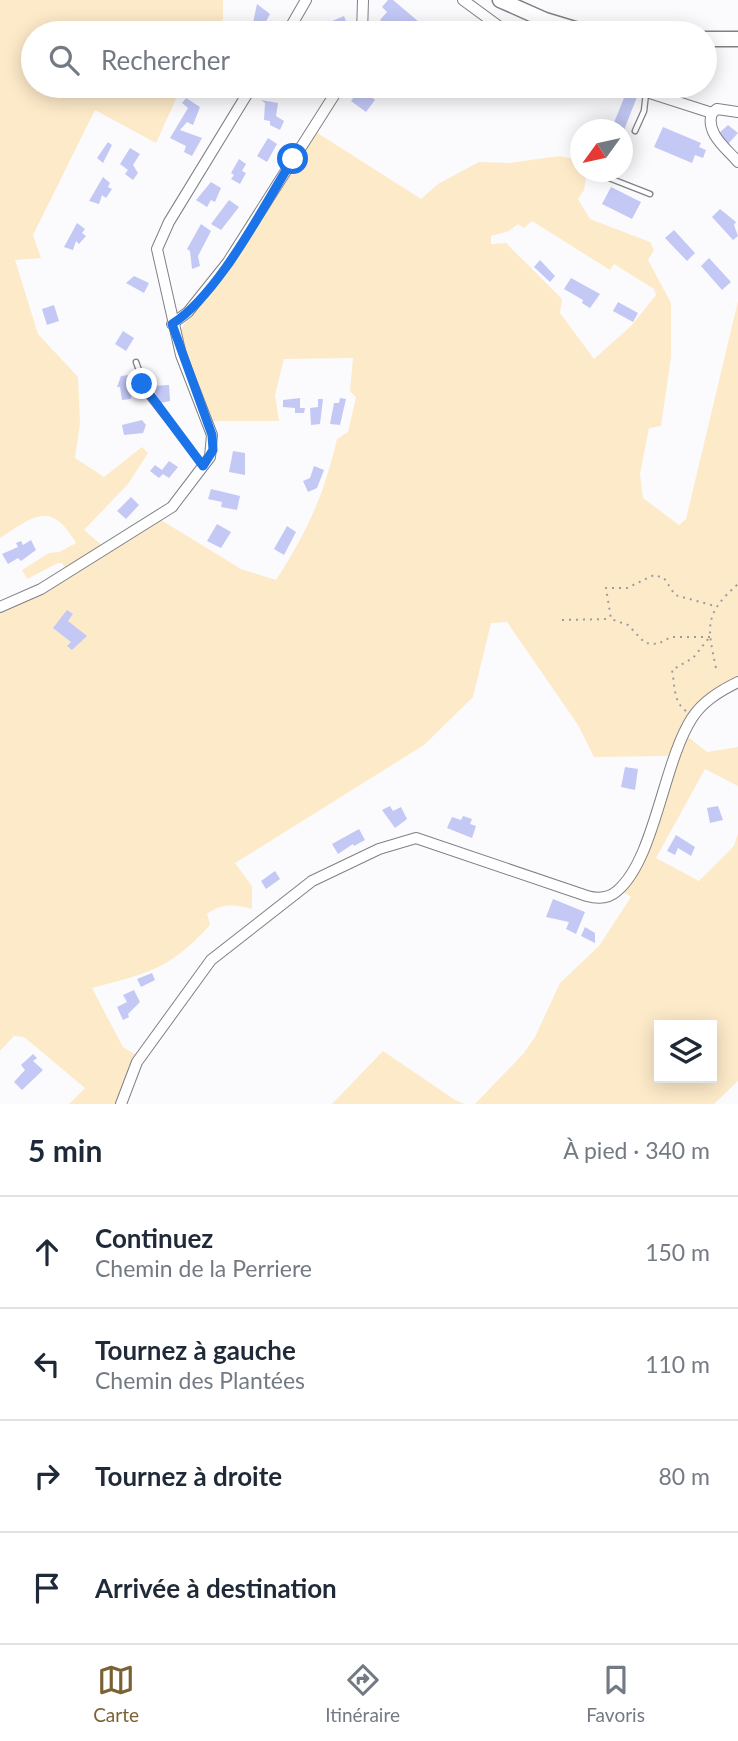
<!DOCTYPE html>
<html lang="fr">
<meta charset="utf-8">
<style>
:root{--surface:#fff;--page:#f2f2f3;--text:#1f2937;--muted:#747a83;--line:#e0e1e3;--accent:#7b6233}
body{margin:0;font-family:Lato,sans-serif;background:var(--page);color:var(--text)}
.controls{position:absolute;right:21px;bottom:21px;display:grid;overflow:hidden;border-radius:0px;box-shadow:0 4px 18px #0003}
.controls button{width:63px;height:63px;display:grid;place-items:center;padding:0;border:0;border-bottom:2px solid var(--line);background:var(--surface);color:var(--text);font:35px sans-serif}
.compass{position:absolute;left:570px;top:119px;width:63px;height:63px;border-radius:50%;background:var(--surface);box-shadow:0 4px 18px #0003;rotate:237deg}
.stop{position:absolute;width:21px;height:21px;margin:-16px;border:5px solid #1a73e8;border-radius:50%;background:#fff}
.stop.end{background:#1a73e8;border-color:#fff;box-shadow:0 2px 7px #0008}
.list{margin:0;padding:0;list-style:none}
h2{display:flex;justify-content:space-between;align-items:center;height:91px;margin:0;padding:0 28px;font-size:30px}
h2 small{font-size:23px;font-weight:400;color:var(--muted)}
.list li{display:grid;grid-template-columns:46px 1fr auto;gap:21px;align-items:center;box-sizing:border-box;height:112px;padding:0 28px;border-top:2px solid var(--line)}
.list b{display:block;font-size:26px;white-space:nowrap}
.list p{margin:0;font-size:23px;white-space:nowrap;color:var(--muted)}
.list em{font-size:23px;font-style:normal;color:var(--muted)}
.icon{flex:none;width:38px;height:38px;fill:none;stroke:currentColor;stroke-width:2;stroke-linecap:round;stroke-linejoin:round}
.map{position:relative;flex:none;width:738px;height:1104px;overflow:hidden}
.search{position:absolute;background:var(--surface);box-shadow:0 4px 18px #0003;left:21px;right:21px;top:21px;height:77px;display:flex;align-items:center;gap:18px;box-sizing:border-box;padding:0 24px;border-radius:38px;color:var(--muted);font-size:26px}
.sheet{height:539px;background:var(--surface)}
nav{display:flex;justify-content:space-around;align-items:center;box-sizing:border-box;height:98px;border-top:2px solid var(--line);background:var(--surface);font-size:19px;color:var(--muted)}
nav a{display:grid;justify-items:center;gap:4px}
nav .on{color:var(--accent)}
.map>svg:first-child{display:block}
.green{fill:#fdeac9;fill-rule:evenodd}
.building{fill:#c3c8f5}
.lines{fill:none;stroke-linecap:round;stroke-linejoin:round}
.service-casing{stroke:#7f8085;stroke-width:7}
.minor-casing{stroke:#7f8085;stroke-width:12}
.secondary-casing{stroke:#7f8085;stroke-width:17}
.path{stroke:#9d9d9f;stroke-width:2;stroke-dasharray:2 5;stroke-linecap:butt}
.service{stroke:#fff;stroke-width:4.5}
.minor{stroke:#fff;stroke-width:10}
.secondary{stroke:#fff;stroke-width:14}
.route{stroke:#1a73e8;stroke-width:9}
</style>
<div class="map">
<svg width="738" height="1104" viewBox="0 0 738 1104">
<rect width="100%" height="100%" fill="#fbfbfe"/>
<g class="green">
<path d="M0 0H223V19L211 33H33V86H166L162 90 176 99 156 143 95 110 33 235 41 258 15 260 38 334 78 377 80 423 75 458 104 477 142 447 148 453 128 484 84 530 104 547 66 569 62 563H58L27 579 22 570 49 553 59 552 76 543C51 500 34 516 0 538Z"/>
<path d="M316 132 421 199 438 184 479 162 509 163 559 156 580 160V172H587L584 190 578 199 590 219 650 242 654 250 648 260 671 303V357L661 426 649 428 640 474 643 498 679 525 686 519 738 301V679L688 717 668 756 594 757 578 725 507 622 491 623 473 697 424 745 235 863 252 886V909C234 904 221 903 207 914L210 925C169 970 148 973 92 988L123 1047 138 1056 117 1104H69L85 1088 24 1037 14 1036 0 1051V612L31 598 161 520 241 569 276 580C307 532 324 495 337 439L348 432 356 397 350 391 353 358 284 359 275 395 279 421H211L179 333 188 318 222 279ZM532 221 610 270 614 264 654 289 656 295 631 326 594 359 560 313 562 299 506 243 491 244V236L509 231 518 224 524 228Z"/>
<path d="M687 736 707 752 738 747V786L705 769 656 858 699 881 734 846 738 833V1081L714 1104H475L523 1054 535 1037 560 983 599 946 631 897 622 891ZM659 1025H712V1078H659Z"/>
<path d="M383 1051 455 1100 465 1104H332Z"/>
</g>
<g class="building">
<path d="M388 0H393L419 22 410 33H395L380 20 387 12 382 7Z"/>
<path d="M257 4 270 14 262 29 253 23Z"/>
<path d="M344 16 348 27 330 33 325 24Z"/>
<path d="M282 86H309L310 89 301 90 298 95 294 92 290 98 279 90Z"/>
<path d="M361 88 375 100 366 112 351 101Z"/>
<path d="M626 93 637 97 624 130H611Z"/>
<path d="M186 98 200 107 193 125 187 122 180 130 202 138 192 156 184 152 186 146 170 138 188 108 182 103Z"/>
<path d="M261 100 278 103 276 116 284 121 280 130 270 125V121L264 120 265 103Z"/>
<path d="M728 125 738 133 728 144 719 133Z"/>
<path d="M663 127 701 143 699 147 706 150 703 158 695 155 692 163 654 147Z"/>
<path d="M268 138 277 144 267 162 257 156Z"/>
<path d="M108 142 112 145 103 163 97 158Z"/>
<path d="M130 148 140 154 133 165 138 173 133 180 125 174 128 170 120 164Z"/>
<path d="M239 159 246 164 242 171 246 173 240 184 231 179 234 175 231 173Z"/>
<path d="M103 177 110 183 108 187 112 189 106 198 102 195 99 204 89 201Z"/>
<path d="M211 182 221 188 215 202 211 200 207 207 196 200Z"/>
<path d="M611 187 641 202 632 219 602 204Z"/>
<path d="M229 200 239 207 221 230 211 224Z"/>
<path d="M720 209 736 222 734 225 738 236 733 240 712 217Z"/>
<path d="M77 223 85 229 82 233 86 236 79 244 76 241 73 250 64 247Z"/>
<path d="M201 224 211 231 198 256 200 266 192 269 190 251 187 249Z"/>
<path d="M674 230 695 253 687 261 665 238Z"/>
<path d="M709 258 731 282 722 290 701 266Z"/>
<path d="M540 260 555 276 550 282 534 267Z"/>
<path d="M134 276 149 283 144 293 126 283Z"/>
<path d="M571 278 600 294 590 308 582 303 583 300 564 289Z"/>
<path d="M618 302 638 313 633 322 613 311Z"/>
<path d="M54 305 59 321 47 325 42 309Z"/>
<path d="M123 331 134 338 126 351 115 344Z"/>
<path d="M137 374 139 391 131 393V399L122 400 120 387H117L121 376Z"/>
<path d="M169 385 170 401 160 403 152 386Z"/>
<path d="M300 398V408H305L304 413H295V408L283 407V400Z"/>
<path d="M340 398 346 399 340 425 330 424 334 403H339Z"/>
<path d="M318 399H323L320 424 311 425 310 408 318 407Z"/>
<path d="M142 420 146 425 143 433 124 435 122 425Z"/>
<path d="M233 451 245 453V475L229 472Z"/>
<path d="M169 461 178 467 169 478 163 474 159 478 150 471 155 465 162 470Z"/>
<path d="M314 466 324 470 317 488 308 492 303 481 310 478Z"/>
<path d="M211 489 240 496 237 510 221 507 222 502 208 499Z"/>
<path d="M131 497 139 505 126 519 117 511Z"/>
<path d="M217 524 231 532 221 548 207 541Z"/>
<path d="M287 526 296 532 284 555 274 549Z"/>
<path d="M31 540 36 550 21 561 18 558 8 564 2 554 18 547 16 543 21 541 23 545Z"/>
<path d="M67 610 73 614 68 621 87 636 72 650 67 646 71 642 53 628Z"/>
<path d="M625 767 638 769 635 790 621 787Z"/>
<path d="M390 806 393 811 401 807 407 819 395 828 382 810Z"/>
<path d="M718 806 723 820 710 823 707 808Z"/>
<path d="M463 816 472 819 470 824 476 826 472 838 447 828 452 817 461 820Z"/>
<path d="M359 829 365 840 354 846 353 844 338 854 332 844Z"/>
<path d="M676 835 695 847 691 856 678 848 675 855 667 851Z"/>
<path d="M275 871 280 879 266 889 261 881Z"/>
<path d="M553 899 585 912 576 934 566 929 569 922 546 917Z"/>
<path d="M585 927 595 933V943L581 936Z"/>
<path d="M152 973 155 980 141 987 137 979Z"/>
<path d="M134 990 140 1002 128 1014 129 1017 123 1020 117 1007 127 1002 123 995Z"/>
<path d="M33 1054 37 1058 33 1061 43 1070 22 1090 14 1082 25 1070 21 1065Z"/>
</g>
<g class="lines">
<defs>
<g id="service">
<path d="M635 131 644 111 646 93"/>
<path d="M602 172 609 178 650 194"/>
<path d="M136 362 148 395 203 465"/>
</g>
<g id="minor">
<path d="M463 0 508 33"/>
<path d="M287 33 306 0"/>
<path d="M362 33 363 0"/>
<path d="M628 86 712 113"/>
<path d="M738 112 717 109 712 113C705 133 726 148 738 162"/>
<path d="M172 324 188 312 228 262 340 86"/>
<path d="M0 607 41 589 172 507 210 457 212 435 181 355 157 249 169 222 252 86"/>
<path d="M121 1104 137 1062 211 960 312 881 379 849 416 838 587 896C598 899 608 899 617 891 655 859 663 763 692 718 703 701 720 691 738 682"/>
</g>
<g id="secondary">
<path d="M500 0 545 20 588 33"/>
<path d="M705 39H738"/>
</g>
</defs>
<use href="#service" class="service-casing"/>
<use href="#minor" class="minor-casing"/>
<use href="#secondary" class="secondary-casing"/>
<g class="path">
<path d="M562 620 610 619"/>
<path d="M710 637H671L658 644 645 643 628 625 611 619 606 588H627L654 575 664 578 675 595 715 606"/>
<path d="M716 668C707 626 704 614 738 584"/>
<path d="M686 711C673 702 675 685 672 670L693 658 709 638"/>
</g>
<use href="#service" class="service"/>
<use href="#minor" class="minor"/>
<use href="#secondary" class="secondary"/>
</g>
<g class="lines">
<path class="route" d="M142 384 203 466 213 450 212 435 172 324C219 294 263 207 293 159"/>
</g>
</svg>
<div class="controls">
<button><svg class="icon" aria-label="layers" viewBox="0 0 24 24"><path d="M12 4l9 5-9 5-9-5zM3 14l9 5 9-5"/></svg></button>
</div>
<svg class="compass" viewBox="-18 -18 36 36"><path d="M0-13l5 13h-10z" fill="#e53935"/><path d="M0 13l5-13h-10z" fill="#747a83"/></svg>
<div class="stop" style="left:293px;top:159px"></div>
<div class="stop end" style="left:142px;top:384px"></div>
<div class="search"><svg class="icon" aria-label="search" viewBox="0 0 24 24"><circle cx="10" cy="10" r="6"/><path d="M15 15l6 6"/></svg>Rechercher</div>
</div>
<section class="sheet">
<h2>5 min<small>À pied · 340 m</small></h2>
<ul class="list">
<li><svg class="icon" aria-label="ahead" viewBox="0 0 24 24"><path d="M12 20V5M6 11l6-6 6 6"/></svg><div><b>Continuez</b><p>Chemin de la Perriere</p></div><em>150 m</em></li>
<li><svg class="icon" aria-label="left" viewBox="0 0 24 24"><path d="M17 20v-9H6M10 6l-5 5 5 5"/></svg><div><b>Tournez à gauche</b><p>Chemin des Plantées</p></div><em>110 m</em></li>
<li><svg class="icon" aria-label="right" viewBox="0 0 24 24"><path d="M7 20v-9h11M14 6l5 5-5 5"/></svg><div><b>Tournez à droite</b></div><em>80 m</em></li>
<li><svg class="icon" aria-label="arrive" viewBox="0 0 24 24"><path d="M6 21V4h12l-3 4 3 4H6"/></svg><div><b>Arrivée à destination</b></div></li>
</ul>
</section>
<nav>
<a class="on"><svg class="icon" aria-label="map" viewBox="0 0 24 24"><path d="M3 6l6-2 6 2 6-2v14l-6 2-6-2-6 2zM9 4v14M15 6v14"/></svg>Carte</a>
<a><svg class="icon" aria-label="directions" viewBox="0 0 24 24"><path d="M12 3l9 9-9 9-9-9zM9 14v-3h6M13 9l2 2-2 2"/></svg>Itinéraire</a>
<a><svg class="icon" aria-label="saved" viewBox="0 0 24 24"><path d="M7 4h10v16l-5-4-5 4z"/></svg>Favoris</a>
</nav>
